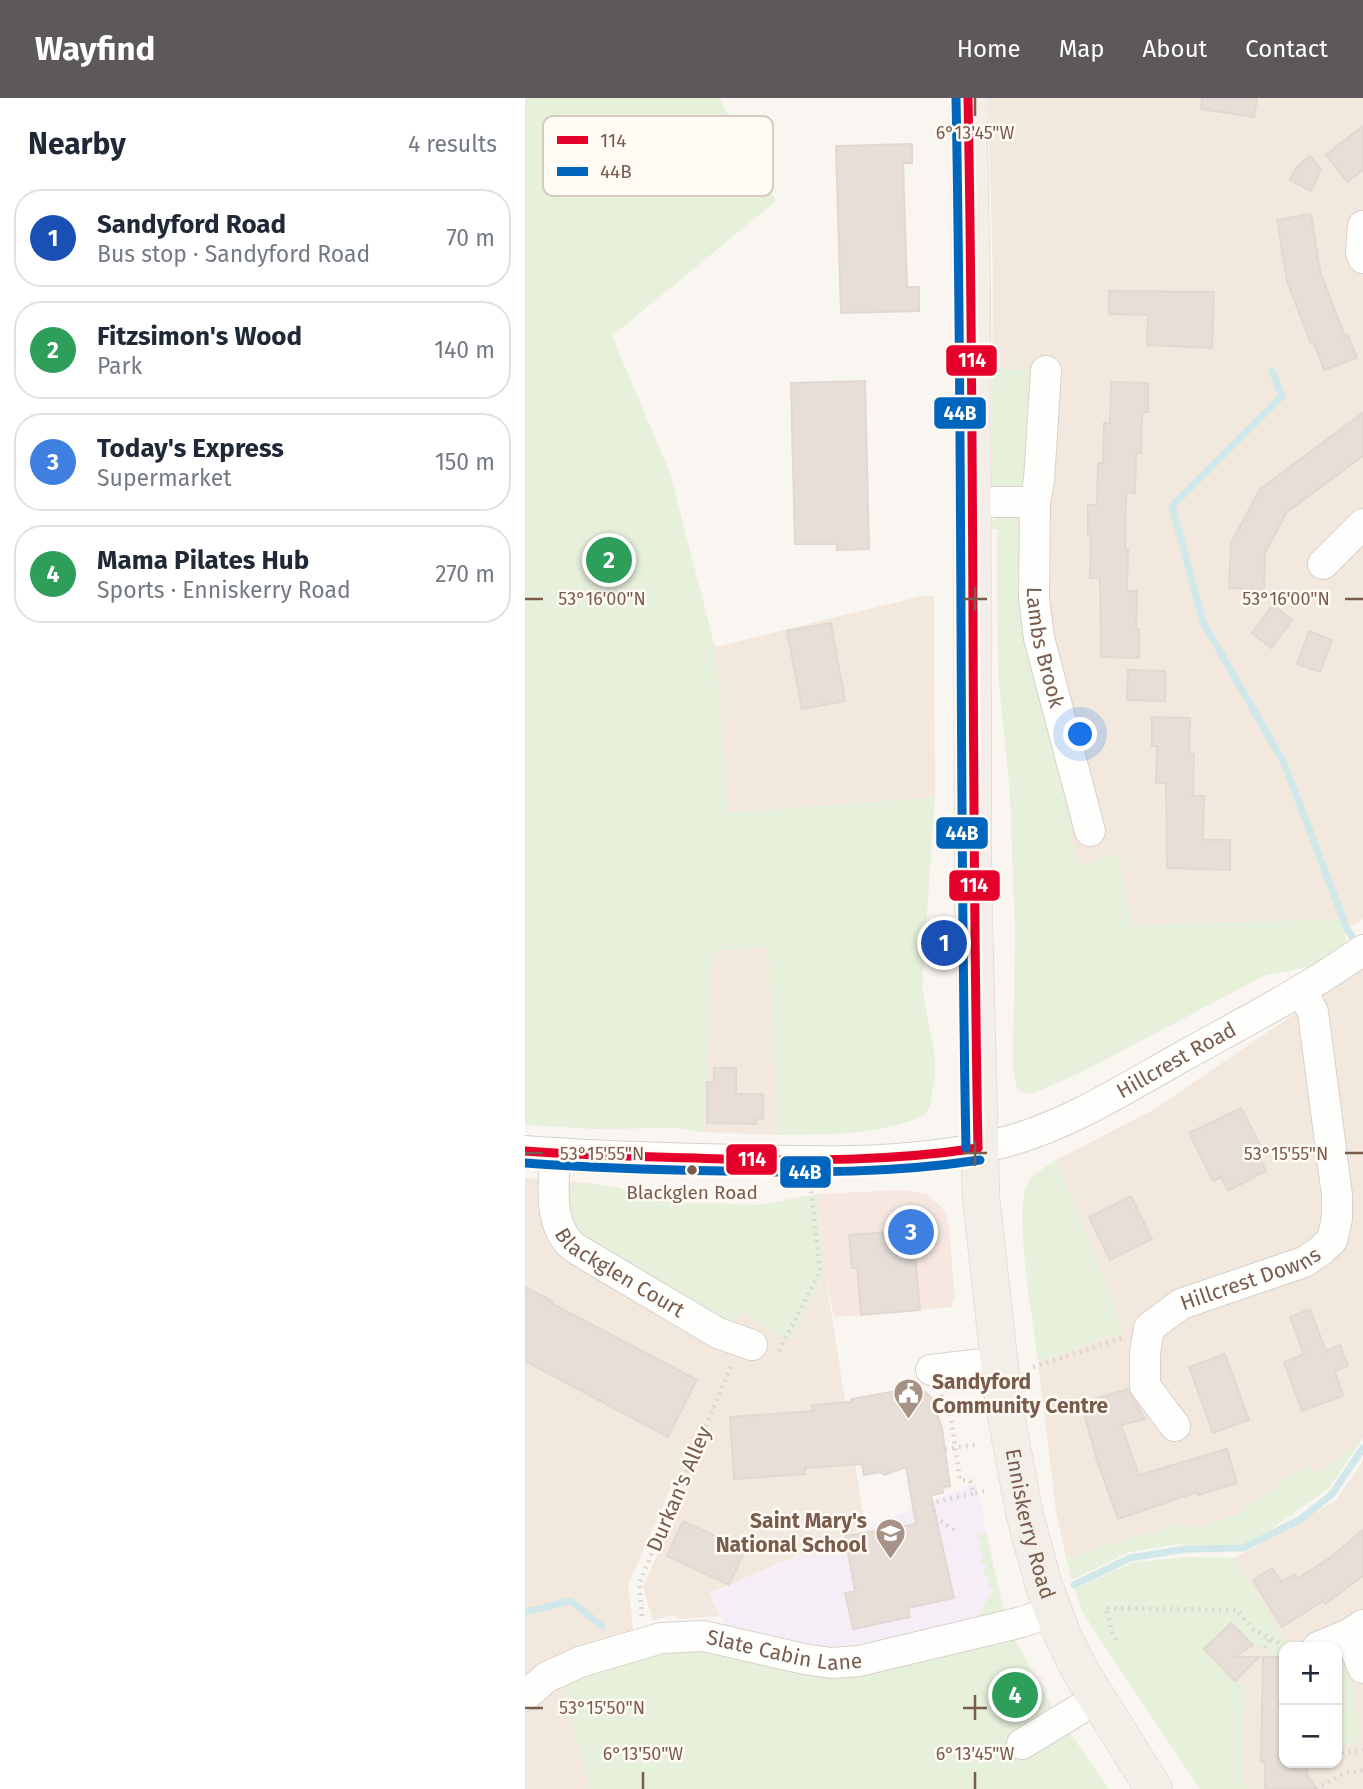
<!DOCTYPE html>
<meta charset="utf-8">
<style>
:root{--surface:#fff;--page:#f2f2f3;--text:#1f2937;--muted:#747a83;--line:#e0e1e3;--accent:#5c585b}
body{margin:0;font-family:"Fira Sans",sans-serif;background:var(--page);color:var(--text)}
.controls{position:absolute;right:21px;bottom:21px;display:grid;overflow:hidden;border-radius:14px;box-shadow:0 2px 5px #0004}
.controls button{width:63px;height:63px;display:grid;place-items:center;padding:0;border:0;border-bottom:2px solid var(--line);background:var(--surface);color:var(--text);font:35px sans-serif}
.you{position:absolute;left:556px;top:637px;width:24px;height:24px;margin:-18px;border:5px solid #fff;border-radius:50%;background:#1a73e8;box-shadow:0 0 0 10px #1a73e833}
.badge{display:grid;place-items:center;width:46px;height:46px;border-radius:50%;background:var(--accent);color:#fff;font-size:23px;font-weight:700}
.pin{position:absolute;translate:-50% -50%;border:4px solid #fff;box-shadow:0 2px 7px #0006}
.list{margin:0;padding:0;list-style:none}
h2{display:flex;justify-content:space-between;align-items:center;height:91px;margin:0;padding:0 28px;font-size:30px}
h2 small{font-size:23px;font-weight:400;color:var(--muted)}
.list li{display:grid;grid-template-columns:46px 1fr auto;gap:21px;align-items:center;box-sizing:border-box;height:98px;margin:0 14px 14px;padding:0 14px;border:2px solid var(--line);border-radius:28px}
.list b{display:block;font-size:26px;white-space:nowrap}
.list p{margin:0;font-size:23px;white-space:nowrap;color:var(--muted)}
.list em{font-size:23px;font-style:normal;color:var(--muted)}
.map{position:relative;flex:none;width:838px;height:1691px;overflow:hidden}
header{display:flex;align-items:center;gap:42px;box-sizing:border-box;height:98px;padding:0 35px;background:var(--accent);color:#fff}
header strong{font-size:33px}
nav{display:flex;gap:38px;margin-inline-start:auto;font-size:24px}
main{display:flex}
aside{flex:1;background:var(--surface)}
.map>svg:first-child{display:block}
.residential{fill:#f2e8de;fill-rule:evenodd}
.commercial{fill:#f6e8e1}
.education{fill:#f6eef6}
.green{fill:#e7f0db}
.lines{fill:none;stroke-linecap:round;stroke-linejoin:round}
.stream{stroke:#d0e8ea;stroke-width:7}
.building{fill:#e6ded7;stroke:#e2d8d2;stroke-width:2}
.minor-casing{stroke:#d7d1cb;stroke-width:32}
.major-casing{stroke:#dad1cc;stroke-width:38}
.path{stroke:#dcd5d0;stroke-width:4.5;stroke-dasharray:2 5;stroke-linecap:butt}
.minor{stroke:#fefefd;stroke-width:30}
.major{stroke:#f3eee8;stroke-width:37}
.bus-1-casing{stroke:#fffaf3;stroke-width:14}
.bus-2-casing{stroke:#fffaf3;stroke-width:14}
.bus-1{stroke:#e4002b;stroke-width:9}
.bus-2{stroke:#0065bd;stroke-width:9}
.ticks{fill:none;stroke:#7a5c4d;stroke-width:2.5}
.bus-dot{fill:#7a5c4d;stroke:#fffaf3;stroke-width:2.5}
.labels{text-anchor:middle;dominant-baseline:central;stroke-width:5;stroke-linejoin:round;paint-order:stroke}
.bus-label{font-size:19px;fill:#7a5c4d;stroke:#fffaf3}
.street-label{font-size:21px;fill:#7a5c4d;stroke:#fffaf3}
.poi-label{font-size:21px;font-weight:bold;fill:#7a5c4d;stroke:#fffaf3;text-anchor:start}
.key{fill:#fffaf3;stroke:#d7cbc1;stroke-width:2}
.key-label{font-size:19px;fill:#7a5c4d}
.ticks-label{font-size:18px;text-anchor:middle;fill:#7a5c4d;stroke:#fffaf3;stroke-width:5;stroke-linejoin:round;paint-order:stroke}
.line-badge{stroke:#fffaf3;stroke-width:2.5}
.badge-label{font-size:19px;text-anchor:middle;font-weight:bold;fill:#fff}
</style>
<header>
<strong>Wayfind</strong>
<nav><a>Home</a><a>Map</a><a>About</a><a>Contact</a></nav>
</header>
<main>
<aside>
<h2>Nearby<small>4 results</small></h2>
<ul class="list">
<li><span class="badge" style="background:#1a4fb4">1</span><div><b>Sandyford Road</b><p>Bus stop · Sandyford Road</p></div><em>70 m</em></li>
<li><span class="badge" style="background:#2e9e5b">2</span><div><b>Fitzsimon's Wood</b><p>Park</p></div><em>140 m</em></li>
<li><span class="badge" style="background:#3f7fe0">3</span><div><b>Today's Express</b><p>Supermarket</p></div><em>150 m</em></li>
<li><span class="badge" style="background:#2e9e5b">4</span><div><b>Mama Pilates Hub</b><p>Sports · Enniskerry Road</p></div><em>270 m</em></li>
</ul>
</aside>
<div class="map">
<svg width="838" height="1691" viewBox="0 0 838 1691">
<rect width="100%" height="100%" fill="#f9f5f0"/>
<g class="residential">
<path d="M463 0H838V821L822 831 818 821 490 830 485 693 473 575V381L467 344 468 180Z"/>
<path d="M397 498H409L410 699 204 715 190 549Z"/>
<path d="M243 849 254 1037 179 1034 188 853Z"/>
<path d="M838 864V1339L803 1391 655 1440 541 1460 531 1413 513 1264 597 1235 590 1208 531 1062 628 1012 772 914 802 910 798 893Z"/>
<path d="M0 1080 53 1084 49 1088 216 1215 264 1243 300 1175 340 1429 184 1495 195 1518 156 1521 146 1517 128 1523 118 1489 159 1394 147 1387 103 1487 109 1536 66 1691H0Z"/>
<path d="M838 1363V1691H675L582 1552 717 1474 710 1460 811 1402ZM759 1549H812V1665H759Z"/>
</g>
<path class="commercial" d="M376 1092 401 1096 420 1112 424 1131 430 1201 428 1202V1209L309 1219 300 1175 292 1096Z"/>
<path class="education" d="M451 1385 479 1514 315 1555 202 1532 184 1495Z"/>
<g class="green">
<path d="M0 0H194L251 103 87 238 145 375 190 549 204 715 410 699 397 889 410 959V979L405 1007 400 1017C353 1038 304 1036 254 1037L243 849 188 853 179 1034 151 1030 71 1031 0 1027Z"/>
<path d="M468 271 514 272 501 382C491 393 479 394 466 388Z"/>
<path d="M479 418 487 420 498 432 552 728 544 739 555 766 593 756 608 827 819 821 822 831 820 848 792 867 739 878 555 975 506 996 499 995 492 990 488 970 490 830 485 693 473 575 472 431H466C466 421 470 419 479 418Z"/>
<path d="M531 1062 590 1208 597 1235 513 1264C509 1228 488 1114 502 1086 507 1076 521 1069 531 1062Z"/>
<path d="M53 1084 90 1089 148 1104 233 1107 292 1096 300 1175 265 1244 216 1215 211 1221 202 1223 54 1136C42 1122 39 1098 53 1084Z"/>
<path d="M836 1343 803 1391 745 1432 714 1448H683L654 1446 604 1454 547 1482 541 1460 654 1426 677 1430 714 1415 782 1367 791 1377Z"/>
<path d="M452 1434 461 1436 479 1514 461 1523 453 1519 468 1491 462 1486 465 1479 458 1476 462 1468 455 1464 459 1455 452 1451 457 1443 454 1442Z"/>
<path d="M663 1459 710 1460 762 1547 766 1549H759V1559H746L748 1554 731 1546 729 1549 706 1525 679 1550 710 1583 713 1580 720 1586 718 1681 723 1691H675L582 1552 557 1513 550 1491 609 1464Z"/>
<path d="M489 1540 529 1612 584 1691H65L39 1592 70 1571 167 1550 268 1573Z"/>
<path d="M812 1563C833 1578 832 1619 834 1642L818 1650 812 1617Z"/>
</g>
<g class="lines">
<g class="stream">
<path d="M747 273 757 298 647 408 678 524 759 665 822 831 833 847"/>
<path d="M549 1487 605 1460 661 1451 718 1450 776 1421 807 1396 838 1350"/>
<path d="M0 1514 46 1503 77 1528"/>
</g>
</g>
<g class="building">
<path d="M677 0H732L729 19 676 11Z"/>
<path d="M838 28V72L822 84 801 57Z"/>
<path d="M387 46V65H378L382 189H394V213L316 215 311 48Z"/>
<path d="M785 58 796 71 786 93 765 82 771 70Z"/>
<path d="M786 116 795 173 820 239 823 237 832 260 799 272 789 245 786 246 762 183 752 122Z"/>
<path d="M584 193 689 194 687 250 622 247 623 217 584 216Z"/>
<path d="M340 283 344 451 312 452V446H270L266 285Z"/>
<path d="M586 284 623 285V314H617L616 355H611L610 395H601L600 451H603L602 493H612L611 531H614V560L576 559 575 480H565L566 437H563V407H572L573 365H578L579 325H585Z"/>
<path d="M838 315V358L762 414 740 455 739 492 704 490 706 445 735 391Z"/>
<path d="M748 507 767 522 746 550 727 535Z"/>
<path d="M306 525 320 603 277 611 262 533Z"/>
<path d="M784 533 807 542 795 574 772 566Z"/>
<path d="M603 572 640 573V603L602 602Z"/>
<path d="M627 619 665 620 664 656H669L668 698H679L678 742H705V772L642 770 641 685H631L632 648H627Z"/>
<path d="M189 970H211V996H238V1021H231V1026L182 1025V984H189Z"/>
<path d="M716 1010 735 1047 729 1049 741 1073 703 1093 696 1079 688 1083 664 1035Z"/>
<path d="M606 1098 627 1141 585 1162 564 1119Z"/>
<path d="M388 1132 395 1212 336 1217 332 1170H327L324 1137Z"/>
<path d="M0 1189 27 1203 26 1205 172 1282 143 1339 0 1263Z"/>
<path d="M785 1211 801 1253 815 1247 823 1268 810 1273 818 1298 777 1313 759 1264 779 1256 765 1219Z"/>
<path d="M700 1256 724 1322 688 1335 664 1269Z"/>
<path d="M388 1290 400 1294 406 1299 417 1330 425 1388 417 1390 418 1395 406 1397 429 1500 383 1510 385 1519 328 1531 320 1495 330 1493 320 1438 391 1426 381 1369 360 1377 355 1374 339 1377 337 1366 280 1370V1376L209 1381 205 1319 288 1313 287 1307 326 1304V1301Z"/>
<path d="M603 1291 620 1321 596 1327 614 1377 702 1351 712 1385 673 1397 672 1394 593 1421 572 1362 556 1305Z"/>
<path d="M158 1423 220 1452 204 1487 142 1458Z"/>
<path d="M838 1432V1478L800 1506 798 1503 757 1529 728 1482 747 1470 757 1484 770 1476 772 1481 806 1459Z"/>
<path d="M706 1525 728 1547 710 1559H734L710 1583 679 1551Z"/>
<path d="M738 1559H759V1665H783L782 1676 791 1691H740V1664H736Z"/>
</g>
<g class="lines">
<defs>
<g id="minor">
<path d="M838 128 836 154 838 160"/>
<path id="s1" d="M521 273 514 382 510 404 509 500 514 540 565 733"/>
<path d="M446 404H510"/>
<path d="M798 466 838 426"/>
<path id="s2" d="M0 1053C70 1059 141 1060 211 1062 301 1064 393 1067 480 1044 544 1027 603 989 660 957 721 923 782 892 838 852"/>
<path id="s3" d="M30 1055C29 1084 23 1123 45 1146 49 1150 57 1154 63 1158L193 1235 227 1247"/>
<path d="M406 1272 474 1264"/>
<path id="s4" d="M650 1328 620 1288V1255L624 1230 656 1206 779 1164 794 1154 807 1142 812 1120V1097L788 914 777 893"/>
<path d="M838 1527 824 1536 838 1570"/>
<path d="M793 1549 824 1536"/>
<path id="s5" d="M0 1598 22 1579 55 1564 136 1540 179 1538 279 1561 306 1565 334 1563 497 1524 528 1513"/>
<path d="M497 1646 571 1601"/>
</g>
<g id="major">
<path id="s6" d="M443 0 447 206 448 788 456 1099 479 1307 500 1418 519 1488 538 1538 554 1571 629 1691"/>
</g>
</defs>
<use href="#minor" class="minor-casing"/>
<use href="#major" class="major-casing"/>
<g class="path">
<path d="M254 1253 295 1174 286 1092"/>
<path d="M508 1269 597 1240"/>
<path d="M416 1297 425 1314 435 1382 445 1383 449 1395 463 1393"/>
<path d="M420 1351 454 1346"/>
<path d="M429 1432 410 1419 407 1405 449 1395"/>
<path d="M117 1518 114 1486 207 1266"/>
<path d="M591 1542 587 1534 581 1510 712 1512 728 1531 761 1549"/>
<path d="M740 1550 744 1541"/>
<path d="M812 1635 816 1655 838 1652"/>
<path d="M791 1691 819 1675 838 1672"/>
</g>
<use href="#minor" class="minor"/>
<use href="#major" class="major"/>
<defs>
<g id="bus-1">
<path d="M443 0C450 350 446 700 453 1050"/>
<path d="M0 1053C66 1058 132 1059 197 1061 283 1063 368 1063 453 1050"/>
</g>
<g id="bus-2">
<path d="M431 0C438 350 434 700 441 1050"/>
<path d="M0 1065C66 1070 132 1072 198 1073 285 1075 369 1075 455 1062"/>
</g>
</defs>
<use href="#bus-1" class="bus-1-casing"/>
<use href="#bus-2" class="bus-2-casing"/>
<use href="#bus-1" class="bus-1"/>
<use href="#bus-2" class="bus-2"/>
</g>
<path class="ticks" d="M450 0V18M450 489V513M0 501H18M438 501H462M820 501H838M450 1043V1068M0 1055H18M438 1055H462M820 1055H838M450 1597V1622M0 1610H18M438 1610H462M118 1674V1691M450 1674V1691"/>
<defs>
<symbol id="civic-pin" viewBox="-11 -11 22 30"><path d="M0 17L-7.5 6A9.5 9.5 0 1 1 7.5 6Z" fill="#a69286" stroke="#fffaf3"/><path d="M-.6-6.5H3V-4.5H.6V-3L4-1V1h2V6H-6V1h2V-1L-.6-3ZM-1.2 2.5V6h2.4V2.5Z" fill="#fff"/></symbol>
<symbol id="school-pin" viewBox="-11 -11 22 30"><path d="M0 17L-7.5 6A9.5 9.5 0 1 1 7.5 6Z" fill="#a69286" stroke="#fffaf3"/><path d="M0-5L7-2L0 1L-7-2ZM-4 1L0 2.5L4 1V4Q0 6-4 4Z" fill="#fff"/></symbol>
</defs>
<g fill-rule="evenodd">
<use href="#civic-pin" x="366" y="1278" width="35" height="47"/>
<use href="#school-pin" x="348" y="1418" width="35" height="47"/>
</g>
<circle class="bus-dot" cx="167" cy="1072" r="6"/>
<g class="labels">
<g class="bus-label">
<text x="167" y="1094">Blackglen Road</text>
</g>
<g class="street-label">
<text stroke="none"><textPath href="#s1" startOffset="278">Lambs Brook</textPath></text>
<text stroke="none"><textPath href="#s2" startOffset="672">Hillcrest Road</textPath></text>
<text stroke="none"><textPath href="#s3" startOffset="152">Blackglen Court</textPath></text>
<text stroke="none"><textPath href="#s4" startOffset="222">Hillcrest Downs</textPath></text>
<text transform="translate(154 1391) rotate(-67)">Durkan's Alley</text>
<text stroke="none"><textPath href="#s6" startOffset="1430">Enniskerry Road</textPath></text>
<text stroke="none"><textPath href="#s5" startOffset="275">Slate Cabin Lane</textPath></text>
</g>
<g class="poi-label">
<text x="407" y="1284">Sandyford<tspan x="407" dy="24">Community Centre</tspan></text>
<text x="342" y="1423" text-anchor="end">Saint Mary's<tspan x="342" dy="24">National School</tspan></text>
</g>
</g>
<rect x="18" y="18" width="230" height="80" rx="10" class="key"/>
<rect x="32" y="38" width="31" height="8" fill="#e4002b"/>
<rect x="32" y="69" width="31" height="9" fill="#0065bd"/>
<g class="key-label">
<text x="75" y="49">114</text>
<text x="75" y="80">44B</text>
</g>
<g class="ticks-label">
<text x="450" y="41">6°13'45"W</text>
<text x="77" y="507">53°16'00"N</text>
<text x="761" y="507">53°16'00"N</text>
<text x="77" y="1062">53°15'55"N</text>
<text x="761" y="1062">53°15'55"N</text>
<text x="77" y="1616">53°15'50"N</text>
<text x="118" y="1662">6°13'50"W</text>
<text x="450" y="1662">6°13'45"W</text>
</g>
<g class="line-badge">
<rect x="420" y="246" width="53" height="33" rx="7" fill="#e4002b"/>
<rect x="408" y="298" width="54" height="34" rx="7" fill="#0065bd"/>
<rect x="410" y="718" width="54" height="34" rx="7" fill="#0065bd"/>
<rect x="423" y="771" width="53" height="33" rx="7" fill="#e4002b"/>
<rect x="200" y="1045" width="53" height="33" rx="7" fill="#e4002b"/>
<rect x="254" y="1057" width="53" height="34" rx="7" fill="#0065bd"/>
</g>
<g class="badge-label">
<text x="447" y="269">114</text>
<text x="435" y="322">44B</text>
<text x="437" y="742">44B</text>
<text x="449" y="794">114</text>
<text x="227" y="1068">114</text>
<text x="280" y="1081">44B</text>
</g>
</svg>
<div class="controls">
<button>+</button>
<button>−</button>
</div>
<div class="you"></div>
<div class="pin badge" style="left:419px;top:845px;background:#1a4fb4">1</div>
<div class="pin badge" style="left:84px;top:462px;background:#2e9e5b">2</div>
<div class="pin badge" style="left:386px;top:1134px;background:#3f7fe0">3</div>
<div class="pin badge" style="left:490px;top:1597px;background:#2e9e5b">4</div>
</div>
</main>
